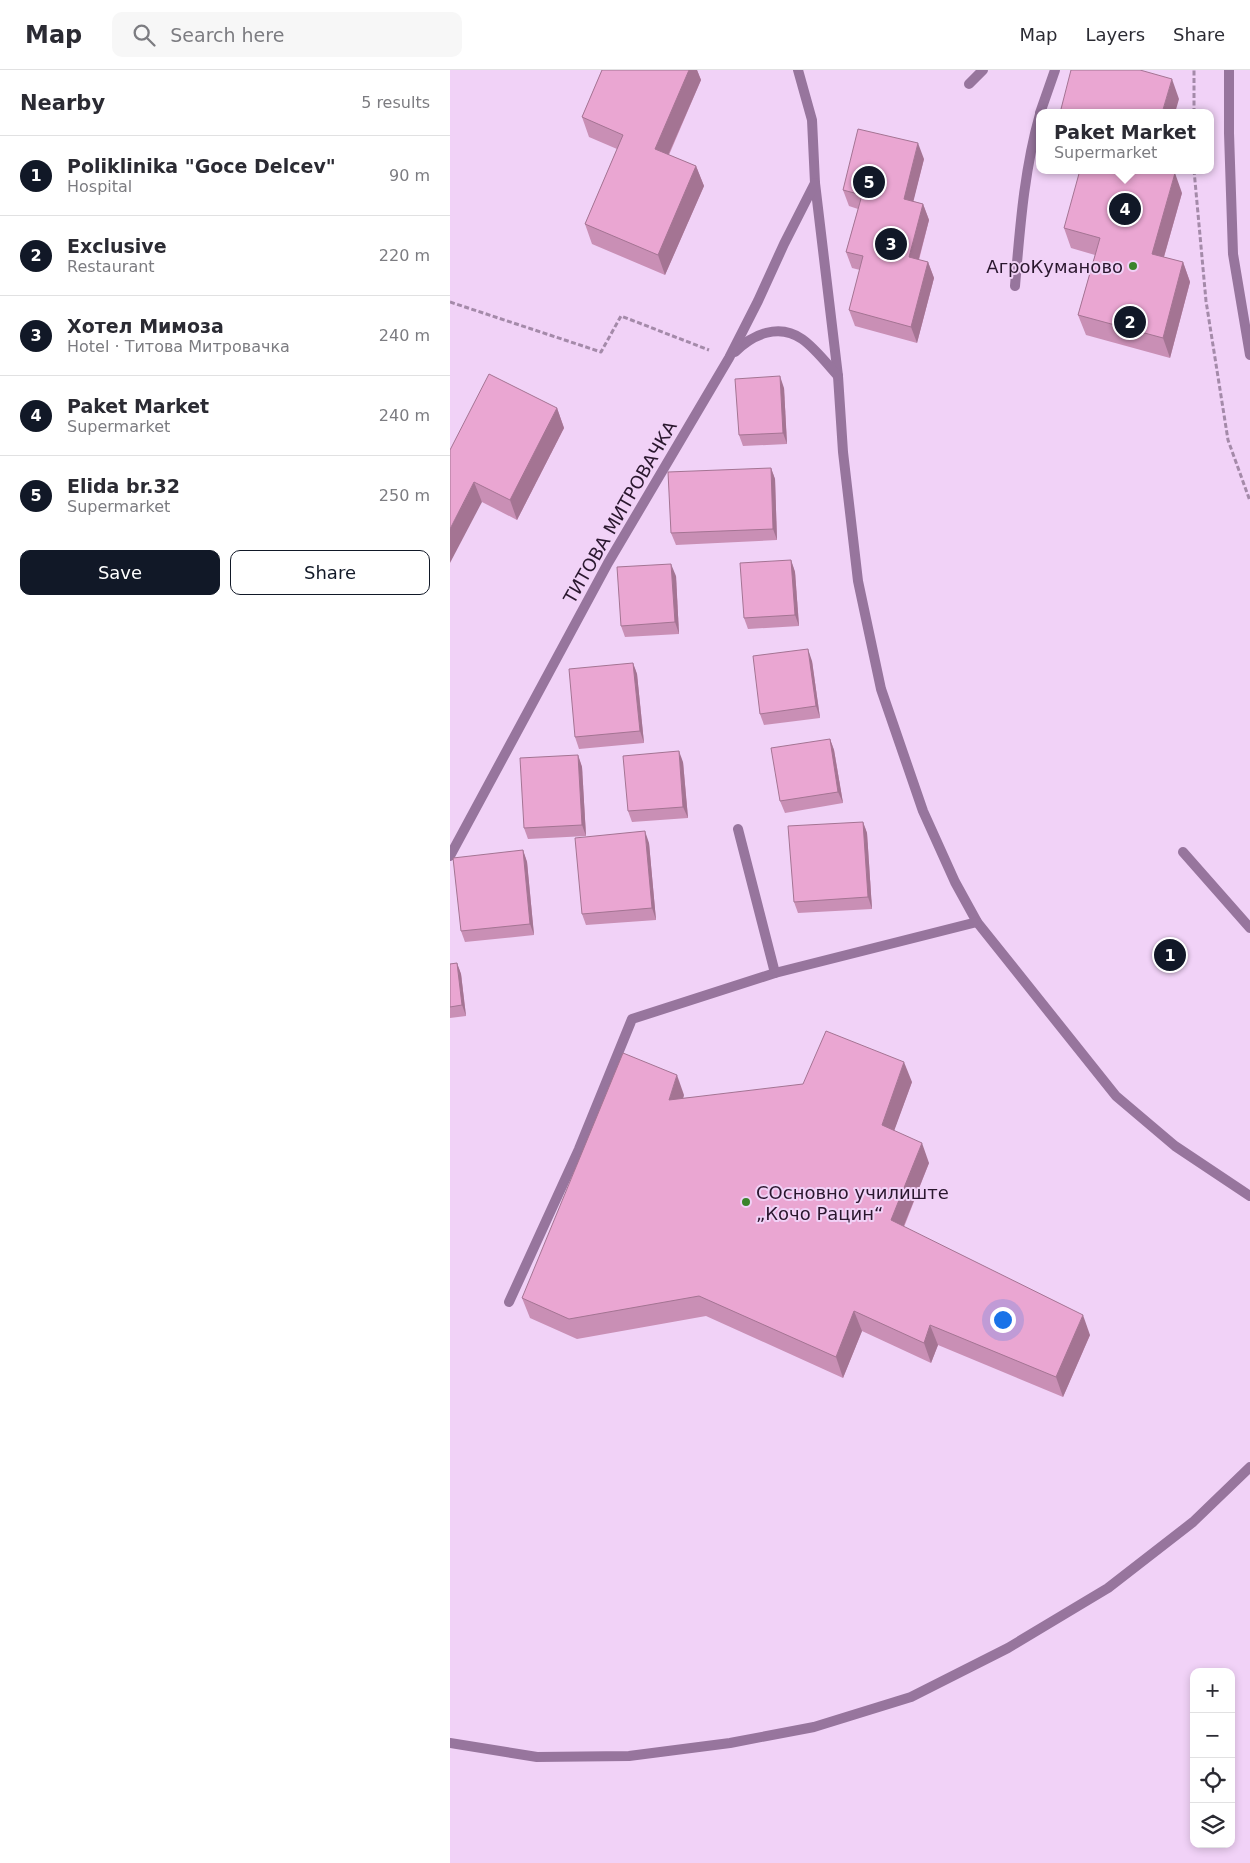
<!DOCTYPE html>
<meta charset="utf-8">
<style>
:root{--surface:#fff;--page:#f7f7f7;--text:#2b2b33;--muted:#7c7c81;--line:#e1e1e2;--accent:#111827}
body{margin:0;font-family:"DejaVu Sans",sans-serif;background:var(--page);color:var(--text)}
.controls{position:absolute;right:15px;bottom:15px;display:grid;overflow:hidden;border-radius:10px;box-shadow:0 2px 8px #0003}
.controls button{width:45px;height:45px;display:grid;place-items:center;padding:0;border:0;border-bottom:1px solid var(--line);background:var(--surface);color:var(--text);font:25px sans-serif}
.you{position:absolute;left:552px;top:1249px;width:18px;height:18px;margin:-12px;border:4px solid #fff;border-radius:50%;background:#1a73e8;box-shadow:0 0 0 8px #1a73e833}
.badge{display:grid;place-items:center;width:32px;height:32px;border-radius:50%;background:var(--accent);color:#fff;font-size:16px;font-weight:700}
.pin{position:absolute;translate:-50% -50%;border:2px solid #fff;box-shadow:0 1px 5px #0006}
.popup{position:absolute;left:586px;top:39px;width:178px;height:65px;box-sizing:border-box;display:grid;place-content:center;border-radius:10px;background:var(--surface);filter:drop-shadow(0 1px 4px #0005);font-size:16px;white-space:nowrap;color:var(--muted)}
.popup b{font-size:19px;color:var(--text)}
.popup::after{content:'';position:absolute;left:50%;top:100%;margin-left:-10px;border:10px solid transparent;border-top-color:var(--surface)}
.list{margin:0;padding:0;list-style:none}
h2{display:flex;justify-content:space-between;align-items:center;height:65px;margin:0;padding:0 20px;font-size:21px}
h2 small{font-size:16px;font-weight:400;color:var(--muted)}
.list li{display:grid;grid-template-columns:32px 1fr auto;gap:15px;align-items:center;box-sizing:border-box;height:80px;padding:0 20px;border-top:1px solid var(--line)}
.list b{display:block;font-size:19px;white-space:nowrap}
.list p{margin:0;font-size:16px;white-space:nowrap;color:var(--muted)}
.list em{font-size:16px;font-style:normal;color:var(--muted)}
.actions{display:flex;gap:10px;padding:15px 20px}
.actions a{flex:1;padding:11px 0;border:1px solid var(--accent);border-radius:10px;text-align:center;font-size:18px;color:var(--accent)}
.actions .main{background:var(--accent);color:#fff}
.icon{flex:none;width:28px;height:28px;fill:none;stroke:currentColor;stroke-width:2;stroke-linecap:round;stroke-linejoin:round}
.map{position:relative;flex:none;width:800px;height:1793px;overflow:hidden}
header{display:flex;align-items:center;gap:30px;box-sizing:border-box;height:70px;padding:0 25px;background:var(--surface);border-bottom:1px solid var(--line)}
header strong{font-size:24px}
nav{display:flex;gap:28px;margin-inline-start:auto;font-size:18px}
.search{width:350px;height:45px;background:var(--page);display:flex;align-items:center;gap:12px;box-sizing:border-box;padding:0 18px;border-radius:10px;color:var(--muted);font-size:19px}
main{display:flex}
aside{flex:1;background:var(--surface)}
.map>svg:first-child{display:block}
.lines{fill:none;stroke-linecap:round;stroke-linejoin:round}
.path{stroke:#a48aa9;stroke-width:3;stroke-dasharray:5 2.5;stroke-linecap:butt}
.lane{stroke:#97759d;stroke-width:10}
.street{stroke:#97759d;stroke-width:10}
.wall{fill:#c98fb5}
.shaded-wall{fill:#a47493}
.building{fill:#eaa6d2;stroke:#a47493}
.poi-dot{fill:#3a842b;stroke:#f1d2f7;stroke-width:2}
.labels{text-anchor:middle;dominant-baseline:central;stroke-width:4;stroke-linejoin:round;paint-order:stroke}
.poi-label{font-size:18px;fill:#2a172e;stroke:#f1d2f7;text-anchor:end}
.street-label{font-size:18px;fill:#2a172e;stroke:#f1d2f7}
</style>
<header>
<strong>Map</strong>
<div class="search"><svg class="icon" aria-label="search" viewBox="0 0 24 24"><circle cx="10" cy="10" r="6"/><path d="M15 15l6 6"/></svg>Search here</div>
<nav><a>Map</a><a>Layers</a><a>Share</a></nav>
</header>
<main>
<aside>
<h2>Nearby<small>5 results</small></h2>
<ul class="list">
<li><span class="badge">1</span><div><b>Poliklinika &quot;Goce Delcev&quot;</b><p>Hospital</p></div><em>90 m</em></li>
<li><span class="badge">2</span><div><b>Exclusive</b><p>Restaurant</p></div><em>220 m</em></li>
<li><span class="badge">3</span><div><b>Хотел Мимоза</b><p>Hotel · Титова Митровачка</p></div><em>240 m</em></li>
<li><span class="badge">4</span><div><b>Paket Market</b><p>Supermarket</p></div><em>240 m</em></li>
<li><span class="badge">5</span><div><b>Elida br.32</b><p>Supermarket</p></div><em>250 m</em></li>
</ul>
<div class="actions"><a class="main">Save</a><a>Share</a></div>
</aside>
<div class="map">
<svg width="800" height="1793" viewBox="0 0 800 1793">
<rect width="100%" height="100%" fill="#f1d2f7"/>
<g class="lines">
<g class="path">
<path d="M744 43V0"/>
<path d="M744 100 756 231 778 370 800 431"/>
<path d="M0 232 151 282 171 246 259 280"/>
</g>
<path class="lane" d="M733 782 800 858"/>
<g class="street">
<path d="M348 0 362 50 365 113 388 306 393 382 408 511 431 619 473 741 505 812 527 852 666 1026 725 1076 800 1126"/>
<path d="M779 0V63L783 184 800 285"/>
<path d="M519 14 533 0"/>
<path d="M590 43 605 0"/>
<path d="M565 216C570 158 574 100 590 44"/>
<path d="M285 282C303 264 329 253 352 269 365 278 377 294 388 306"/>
<path d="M288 759 325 903"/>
<path d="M0 786 158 493 279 288 308 231 334 174 365 113"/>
<path d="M59 1232 129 1079 182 949 325 903 527 852"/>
<path d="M0 1673 87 1687 179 1686 280 1673 364 1657 461 1627 558 1578 658 1518 743 1452 800 1397"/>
</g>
</g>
<g class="wall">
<path d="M152 0H247L251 10 219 85 246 96 254 116 215 205 142 174 135 154 167 79 139 67 132 47Z"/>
<path d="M474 89 463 131 473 134 479 150 469 190 478 192 484 208 467 273 405 256 399 240 410 200 402 198 396 182 408 139 399 136 393 120Z"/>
<path d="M732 123 714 187 733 192 740 212 720 288 636 265 628 245 645 185 621 178 614 158Z"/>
<path d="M334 318 337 374 293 376 289 365Z"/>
<path d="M107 338 114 358 67 450 32 432 0 380Z"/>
<path d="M321 398 325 409 327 470 226 475 221 463Z"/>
<path d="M341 490 345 502 349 556 298 559 294 548Z"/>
<path d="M226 506 229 564 175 567 171 556Z"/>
<path d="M362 591 370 648 314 655 310 644Z"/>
<path d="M183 593 187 604 194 673 129 679 125 667Z"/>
<path d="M380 669 384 680 393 733 335 743 330 731Z"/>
<path d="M128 685 132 697 136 766 78 769 74 758Z"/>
<path d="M233 692 238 748 182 752 178 741Z"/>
<path d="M413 752 417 763 422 839 348 843 344 832Z"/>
<path d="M199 773 206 850 136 855 132 844Z"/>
<path d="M73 780 77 792 84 865 15 872 11 861Z"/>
<path d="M7 893 11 904 16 946 0 948V894Z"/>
<path d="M462 1012 444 1060 479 1093 454 1157 640 1265 613 1327 488 1275 481 1293 412 1261 393 1308 256 1246 127 1269 80 1248 72 1228 234 1025 233 1028Z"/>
</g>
<g class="shaded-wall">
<path d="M239 0H247L251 10 212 99 205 79Z"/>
<path d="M722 9 729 29 725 43H712Z"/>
<path d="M468 73 474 89 460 145 454 129Z"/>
<path d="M246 96 254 116 215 205 208 185Z"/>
<path d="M725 103 732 123 709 204 702 184Z"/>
<path d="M473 134 479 150 465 203 459 187Z"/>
<path d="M478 192 484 208 467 273 461 257Z"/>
<path d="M733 192 740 212 720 288 713 268Z"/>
<path d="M330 306 334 318 337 374 333 363Z"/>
<path d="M107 338 114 358 67 450 60 430Z"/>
<path d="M321 398 325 409 327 470 323 459Z"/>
<path d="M24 412 32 432 0 493V459Z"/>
<path d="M341 490 345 502 349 556 345 545Z"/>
<path d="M221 494 226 506 229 564 225 552Z"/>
<path d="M358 579 362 591 370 648 366 636Z"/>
<path d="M183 593 187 604 194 673 190 661Z"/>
<path d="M380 669 384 680 393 733 388 722Z"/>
<path d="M229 681 233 692 238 748 233 737Z"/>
<path d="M128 685 132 697 136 766 132 755Z"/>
<path d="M413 752 417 763 422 839 418 827Z"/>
<path d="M195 761 199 773 206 850 202 838Z"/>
<path d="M73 780 77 792 84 865 80 854Z"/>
<path d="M7 893 11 904 16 946 12 935Z"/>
<path d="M454 992 462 1012 439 1075 432 1055Z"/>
<path d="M227 1005 234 1025 227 1050 219 1030Z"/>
<path d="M472 1073 479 1093 448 1170 441 1150Z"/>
<path d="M404 1241 412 1261 393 1308 386 1287Z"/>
<path d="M633 1245 640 1265 613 1327 606 1307Z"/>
<path d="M480 1255 488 1275 481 1293 474 1273Z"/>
</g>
<g class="building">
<path d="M152 0H239L205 79 246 96 208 185 135 154 173 65 132 47Z"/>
<path d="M621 0H690L722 9 712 43H610Z"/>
<path d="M408 59 468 73 454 129 473 134 459 187 478 192 461 257 399 240 413 186 396 182 412 125 393 120Z"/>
<path d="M630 100H716L725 103 702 184 733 192 713 268 628 245 650 168 614 158Z"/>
<path d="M39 304 107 338 60 430 24 412 0 459V380Z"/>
<path d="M330 306 333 363 289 365 285 309Z"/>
<path d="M321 398 323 459 221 463 218 402Z"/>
<path d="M341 490 345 545 294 548 290 493Z"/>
<path d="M221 494 225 552 171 556 167 497Z"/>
<path d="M358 579 366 636 310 644 303 586Z"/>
<path d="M183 593 190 661 125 667 119 599Z"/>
<path d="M380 669 388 722 330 731 321 678Z"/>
<path d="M229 681 233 737 178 741 173 686Z"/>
<path d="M128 685 132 755 74 758 70 688Z"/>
<path d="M413 752 418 827 344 832 338 756Z"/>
<path d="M195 761 202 838 132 844 125 768Z"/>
<path d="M73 780 80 854 11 861 3 788Z"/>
<path d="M7 893 12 935 0 937V894Z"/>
<path d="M376 961 454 992 432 1055 472 1073 441 1150 633 1245 606 1307 480 1255 474 1273 404 1241 386 1287 249 1226 119 1249 72 1228 173 983 227 1005 219 1030 353 1014Z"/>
</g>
<g class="poi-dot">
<circle cx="683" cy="196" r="5"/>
<circle cx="296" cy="1132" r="5"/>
</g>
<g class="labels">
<g class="poi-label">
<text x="673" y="196">АгроКуманово</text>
<text x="306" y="1122" text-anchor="start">СОсновно училиште<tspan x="306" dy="21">„Кочо Рацин“</tspan></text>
</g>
<g class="street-label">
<text transform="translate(170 442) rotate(-60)">ТИТОВА МИТРОВАЧКА</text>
</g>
</g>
</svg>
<div class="controls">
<button>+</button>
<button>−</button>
<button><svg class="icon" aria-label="locate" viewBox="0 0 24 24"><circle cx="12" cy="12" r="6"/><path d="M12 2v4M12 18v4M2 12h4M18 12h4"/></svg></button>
<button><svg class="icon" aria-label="layers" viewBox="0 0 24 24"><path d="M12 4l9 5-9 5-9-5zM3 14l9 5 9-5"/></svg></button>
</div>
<div class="you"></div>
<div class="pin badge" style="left:720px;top:885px">1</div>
<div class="pin badge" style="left:680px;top:252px">2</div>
<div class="pin badge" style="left:441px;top:174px">3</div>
<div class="pin badge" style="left:675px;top:139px">4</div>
<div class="popup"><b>Paket Market</b>Supermarket</div>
<div class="pin badge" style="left:419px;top:112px">5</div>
</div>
</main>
